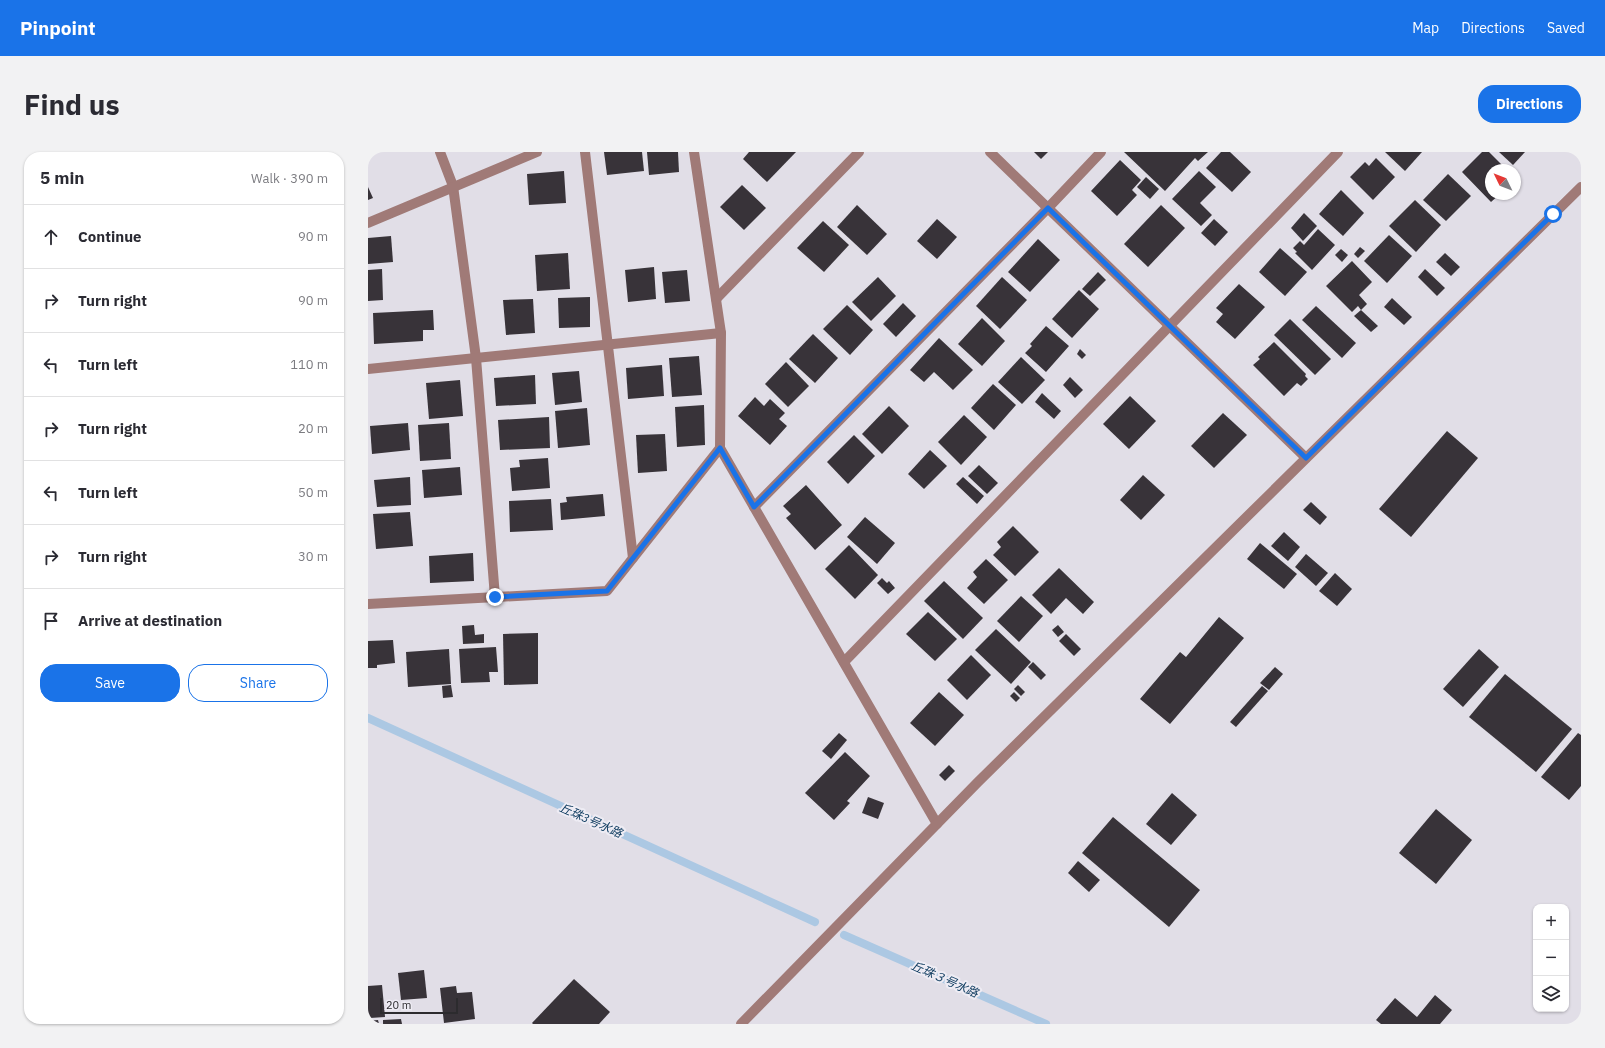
<!DOCTYPE html>
<meta charset="utf-8">
<style>
:root{--surface:#fff;--page:#f2f2f3;--text:#2b2b33;--muted:#7c7c81;--line:#e1e1e2;--accent:#1a73e8}
body{margin:0;font-family:"IBM Plex Sans","Noto Sans JP",sans-serif;background:var(--page);color:var(--text)}
.controls{position:absolute;right:12px;bottom:12px;display:grid;overflow:hidden;border-radius:8px;box-shadow:0 1px 3px #0004}
.controls button{width:36px;height:36px;display:grid;place-items:center;padding:0;border:0;border-bottom:1px solid var(--line);background:var(--surface);color:var(--text);font:20px sans-serif}
.compass{position:absolute;left:1117px;top:12px;width:36px;height:36px;border-radius:50%;background:var(--surface);box-shadow:0 1px 3px #0004;rotate:313deg}
.scale{position:absolute;left:12px;bottom:10px;width:78px;box-sizing:border-box;padding-left:4px;border:2px solid #2c2b2e;border-top:0;font-size:11px;line-height:14px;white-space:nowrap;color:#2c2b2e;-webkit-text-stroke:3px #eeecf4;paint-order:stroke}
.stop{position:absolute;width:12px;height:12px;margin:-9px;border:3px solid #1a73e8;border-radius:50%;background:#fff}
.stop.end{background:#1a73e8;border-color:#fff;box-shadow:0 1px 4px #0008}
.list{margin:0;padding:0;list-style:none}
h2{display:flex;justify-content:space-between;align-items:center;height:52px;margin:0;padding:0 16px;font-size:17px}
h2 small{font-size:13px;font-weight:400;color:var(--muted)}
.list li{display:grid;grid-template-columns:26px 1fr auto;gap:12px;align-items:center;box-sizing:border-box;height:64px;padding:0 16px;border-top:1px solid var(--line)}
.list b{display:block;font-size:15px;white-space:nowrap}
.list em{font-size:13px;font-style:normal;color:var(--muted)}
.actions{display:flex;gap:8px;padding:12px 16px}
.actions a{flex:1;padding:9px 0;border:1px solid var(--accent);border-radius:16px;text-align:center;font-size:14px;color:var(--accent)}
.actions .main{background:var(--accent);color:#fff}
.icon{flex:none;width:22px;height:22px;fill:none;stroke:currentColor;stroke-width:2;stroke-linecap:round;stroke-linejoin:round}
.map{position:relative;flex:none;width:1213px;height:872px;overflow:hidden;border-radius:16px}
header{display:flex;align-items:center;gap:24px;box-sizing:border-box;height:56px;padding:0 20px;background:var(--accent);color:#fff}
header strong{font-size:19px}
nav{display:flex;gap:22px;margin-inline-start:auto;font-size:14px}
.intro{display:flex;align-items:center;justify-content:space-between;box-sizing:border-box;height:96px;padding:0 24px}
h1{margin:0;font-size:28px}
.button{padding:10px 18px;border-radius:16px;background:var(--accent);color:#fff;font-size:14px;font-weight:700}
main{display:flex;gap:24px;padding:0 24px}
aside{flex:1;background:var(--surface);border-radius:16px;box-shadow:0 1px 3px #0004}
.map>svg:first-child{display:block}
.lines{fill:none;stroke-linecap:round;stroke-linejoin:round}
.stream{stroke:#acc8e3;stroke-width:8}
.building{fill:#383339}
.minor{stroke:#a07a77;stroke-width:10}
.route{stroke:#1a73e8;stroke-width:5}
.labels{text-anchor:middle;dominant-baseline:central;stroke-width:4;stroke-linejoin:round;paint-order:stroke}
.water-label{font-size:12px;font-style:italic;fill:#0e3b5f;stroke:#eeecf4}
</style>
<header>
<strong>Pinpoint</strong>
<nav><a>Map</a><a>Directions</a><a>Saved</a></nav>
</header>
<div class="intro"><h1>Find us</h1><a class="button">Directions</a></div>
<main>
<aside>
<h2>5 min<small>Walk · 390 m</small></h2>
<ul class="list">
<li><svg class="icon" aria-label="ahead" viewBox="0 0 24 24"><path d="M12 20V5M6 11l6-6 6 6"/></svg><div><b>Continue</b></div><em>90 m</em></li>
<li><svg class="icon" aria-label="right" viewBox="0 0 24 24"><path d="M7 20v-9h11M14 6l5 5-5 5"/></svg><div><b>Turn right</b></div><em>90 m</em></li>
<li><svg class="icon" aria-label="left" viewBox="0 0 24 24"><path d="M17 20v-9H6M10 6l-5 5 5 5"/></svg><div><b>Turn left</b></div><em>110 m</em></li>
<li><svg class="icon" aria-label="right" viewBox="0 0 24 24"><path d="M7 20v-9h11M14 6l5 5-5 5"/></svg><div><b>Turn right</b></div><em>20 m</em></li>
<li><svg class="icon" aria-label="left" viewBox="0 0 24 24"><path d="M17 20v-9H6M10 6l-5 5 5 5"/></svg><div><b>Turn left</b></div><em>50 m</em></li>
<li><svg class="icon" aria-label="right" viewBox="0 0 24 24"><path d="M7 20v-9h11M14 6l5 5-5 5"/></svg><div><b>Turn right</b></div><em>30 m</em></li>
<li><svg class="icon" aria-label="arrive" viewBox="0 0 24 24"><path d="M6 21V4h12l-3 4 3 4H6"/></svg><div><b>Arrive at destination</b></div></li>
</ul>
<div class="actions"><a class="main">Save</a><a>Share</a></div>
</aside>
<div class="map">
<svg width="1213" height="872" viewBox="0 0 1213 872">
<rect width="100%" height="100%" fill="#e1dee7"/>
<g class="lines">
<g class="stream">
<path d="M0 566 447 770"/>
<path d="M476 783 678 872"/>
</g>
</g>
<g class="building">
<path d="M236 0H274L276 19 239 23Z"/>
<path d="M279 0H310L311 20 281 23Z"/>
<path d="M381 0H428L399 30 375 7Z"/>
<path d="M666 0H680L673 7Z"/>
<path d="M756 0H840L830 9 827 6 797 39Z"/>
<path d="M853 0H862L883 20 864 40 838 16Z"/>
<path d="M1017 0H1054L1037 19Z"/>
<path d="M1114 0H1121L1139 18H1123V42H1132L1123 50 1094 20Z"/>
<path d="M1131 0H1157L1145 13Z"/>
<path d="M1008 6 1027 25 1005 48 982 25 997 10 1001 14Z"/>
<path d="M752 8 773 28 764 38 769 43 749 64 723 39Z"/>
<path d="M196 19 198 51 161 53 159 22Z"/>
<path d="M831 19 848 35 832 51 844 63 833 74 804 47Z"/>
<path d="M1080 22 1103 44 1078 69 1055 48Z"/>
<path d="M778 25 791 37 782 47 769 35Z"/>
<path d="M374 33 398 56 376 78 352 55Z"/>
<path d="M0 35 5 46 0 48Z"/>
<path d="M973 38 996 61 975 84 951 62Z"/>
<path d="M1047 48 1073 73 1048 100 1021 74Z"/>
<path d="M489 53 519 82 499 103 469 75Z"/>
<path d="M793 53 817 76 780 115 756 92Z"/>
<path d="M936 61 949 74 935 89 923 76Z"/>
<path d="M569 67 589 85 569 107 549 89Z"/>
<path d="M846 67 860 80 847 94 833 81Z"/>
<path d="M455 69 481 93 456 120 429 96Z"/>
<path d="M950 77 967 93 944 118 927 101 929 100 925 96 932 89 936 93Z"/>
<path d="M1021 83 1044 104 1019 131 996 109Z"/>
<path d="M23 84 25 110 0 112V86Z"/>
<path d="M670 87 692 108 662 140 640 120Z"/>
<path d="M992 95 997 99 990 106 986 102Z"/>
<path d="M912 96 939 120 917 144 891 120Z"/>
<path d="M973 97 980 103 974 110 967 103Z"/>
<path d="M200 101 202 137 169 139 167 103Z"/>
<path d="M1077 101 1092 115 1083 124 1068 110Z"/>
<path d="M984 109 1004 130 991 143 999 152 993 158 990 154 984 160 958 134Z"/>
<path d="M286 115 288 147 260 150 257 118Z"/>
<path d="M14 117 15 148 0 149V118Z"/>
<path d="M1057 117 1077 136 1069 144 1050 125Z"/>
<path d="M319 118 322 149 297 151 294 120Z"/>
<path d="M730 120 738 128 722 144 714 137Z"/>
<path d="M510 125 528 144 503 169 484 150Z"/>
<path d="M634 125 659 148 632 177 608 154Z"/>
<path d="M871 132 897 155 867 187 848 170 855 162 848 156Z"/>
<path d="M711 138 731 157 704 186 684 167Z"/>
<path d="M222 145V175L191 176 190 146Z"/>
<path d="M1024 146 1044 165 1036 173 1016 155Z"/>
<path d="M165 147 167 181 138 183 135 148Z"/>
<path d="M535 151 548 164 528 185 515 172Z"/>
<path d="M479 153 505 178 482 203 455 177Z"/>
<path d="M948 154 988 191 974 206 934 168Z"/>
<path d="M65 158 66 178H55V189L6 192 5 161Z"/>
<path d="M993 158 1010 174 1003 180 986 164Z"/>
<path d="M614 166 637 189 614 214 590 192Z"/>
<path d="M922 167 963 207 947 223 906 183Z"/>
<path d="M678 174 701 194 678 220 657 201 664 194 662 192Z"/>
<path d="M445 182 470 206 447 231 421 207Z"/>
<path d="M571 186 605 218 585 238 566 220 556 230 542 218Z"/>
<path d="M906 190 938 222 937 224 940 227 933 234 929 231 916 244 885 213 892 207 890 205Z"/>
<path d="M712 197 718 203 714 207 709 202Z"/>
<path d="M331 204 334 243 304 245 301 206Z"/>
<path d="M653 205 677 228 654 252 630 230Z"/>
<path d="M418 210 441 234 420 255 397 232Z"/>
<path d="M294 213 296 244 260 247 258 216Z"/>
<path d="M211 219 214 250 187 253 184 221Z"/>
<path d="M167 223 168 252 128 254 126 226Z"/>
<path d="M702 225 715 238 707 246 695 233Z"/>
<path d="M92 228 95 264 61 267 58 231Z"/>
<path d="M625 232 648 253 626 278 603 256Z"/>
<path d="M674 241 693 259 686 267 667 250Z"/>
<path d="M762 244 788 269 761 297 735 272Z"/>
<path d="M387 245 396 254 402 247 417 261 411 267 419 274 402 293 370 264Z"/>
<path d="M336 253 337 293 309 295 307 255Z"/>
<path d="M521 254 541 274 514 302 494 282Z"/>
<path d="M219 256 222 293 190 296 187 259Z"/>
<path d="M855 261 879 283 846 316 823 294Z"/>
<path d="M596 263 619 285 593 313 570 290Z"/>
<path d="M181 265 182 296 132 298 130 268Z"/>
<path d="M40 271 42 298 4 302 2 274Z"/>
<path d="M81 271 83 307 52 309 50 273Z"/>
<path d="M1079 279 1110 306 1043 385 1011 357Z"/>
<path d="M297 282 299 319 270 321 268 283Z"/>
<path d="M486 283 507 304 480 332 459 310Z"/>
<path d="M562 298 579 314 556 337 540 322Z"/>
<path d="M180 306 182 336 144 339 142 316 152 315 151 308Z"/>
<path d="M611 313 630 331 619 342 600 324Z"/>
<path d="M92 315 94 343 56 346 54 318Z"/>
<path d="M775 323 797 343 773 368 752 348Z"/>
<path d="M42 325 43 353 9 355 6 328Z"/>
<path d="M595 325 616 344 609 352 588 332Z"/>
<path d="M438 333 474 373 447 398 418 366 423 362 415 354Z"/>
<path d="M235 342 237 364 193 368 192 351 199 350 198 345Z"/>
<path d="M183 347 185 378 142 380 141 349Z"/>
<path d="M943 350 959 365 952 373 935 358Z"/>
<path d="M42 360 45 394 8 397 5 362Z"/>
<path d="M497 365 527 391 509 412 479 385Z"/>
<path d="M645 374 671 400 647 424 625 403 633 395 629 390Z"/>
<path d="M916 380 932 395 920 409 903 394Z"/>
<path d="M892 391 929 422 916 437 879 407Z"/>
<path d="M481 393 510 423 487 447 457 417Z"/>
<path d="M105 401 106 429 62 431 61 404Z"/>
<path d="M938 402 960 421 948 434 927 415Z"/>
<path d="M618 407 640 428 616 452 599 436 609 425 605 420Z"/>
<path d="M691 416 726 450 715 462 698 446 683 462 664 443Z"/>
<path d="M967 421 984 437 969 454 951 439Z"/>
<path d="M514 426 519 431 521 429 527 436 520 442 509 431Z"/>
<path d="M576 429 615 466 595 487 556 449Z"/>
<path d="M653 444 675 464 651 490 629 469Z"/>
<path d="M560 460 589 487 567 509 538 482Z"/>
<path d="M851 465 876 486 802 572 772 547 812 500 818 505Z"/>
<path d="M106 473 107 483 116 482V491L95 492 94 474Z"/>
<path d="M690 473 696 480 690 485 684 478Z"/>
<path d="M628 477 663 510 643 532 607 498Z"/>
<path d="M170 481V532L136 533 135 482Z"/>
<path d="M698 482 713 497 706 504 691 489Z"/>
<path d="M25 488 27 511 9 513V516H0V489Z"/>
<path d="M128 495 130 520H121L122 530 93 531 91 497Z"/>
<path d="M81 497 83 532 40 535 38 500Z"/>
<path d="M1111 497 1131 515 1095 555 1075 537Z"/>
<path d="M603 503 623 523 599 548 579 528Z"/>
<path d="M665 510 678 523 673 528 660 515Z"/>
<path d="M907 515 915 522 901 538 892 531Z"/>
<path d="M1137 522 1204 577 1168 620 1101 565Z"/>
<path d="M83 533 85 545 75 546 74 534Z"/>
<path d="M650 533 657 540 653 544 646 537Z"/>
<path d="M894 534 900 539 868 575 862 570Z"/>
<path d="M571 540 596 563 567 594 542 571Z"/>
<path d="M646 540 652 546 648 550 642 544Z"/>
<path d="M471 581 479 588 463 607 454 599Z"/>
<path d="M1210 581 1213 583V634L1201 648 1173 625Z"/>
<path d="M477 600 502 624 479 649 482 651 466 668 437 641Z"/>
<path d="M581 613 587 619 577 629 571 623Z"/>
<path d="M804 641 829 663 803 693 778 672Z"/>
<path d="M500 645 516 651 510 667 494 661Z"/>
<path d="M1068 657 1104 688 1068 732 1031 701Z"/>
<path d="M745 665 832 738 801 775 714 701Z"/>
<path d="M710 709 732 728 721 740 700 721Z"/>
<path d="M56 818 59 846 33 848 30 821Z"/>
<path d="M206 827 242 860 231 872H165L164 871Z"/>
<path d="M14 833 17 865 0 866V834Z"/>
<path d="M88 834 89 841 104 840 107 867 76 871 72 836Z"/>
<path d="M1067 843 1084 858 1072 872H1013L1008 868 1027 846 1049 865Z"/>
<path d="M33 867 34 872H15V868Z"/>
<path d="M10 868 11 872H0V869Z"/>
</g>
<g class="lines">
<g class="minor">
<path d="M72 0 85 34 108 206 127 445"/>
<path d="M217 0 265 406"/>
<path d="M326 0 353 181 352 296 569 672"/>
<path d="M622 0 938 306"/>
<path d="M0 71 169 0"/>
<path d="M348 147 491 0"/>
<path d="M0 217 353 181"/>
<path d="M386 355 680 56 733 0"/>
<path d="M0 452 239 439 352 296"/>
<path d="M476 510 970 0"/>
<path d="M373 872 610 630 1213 35"/>
</g>
</g>
<g class="lines">
<path class="route" d="M127 445 239 439 352 296 386 355 680 56 938 306 1185 62"/>
</g>
<g class="labels">
<g class="water-label">
<text transform="translate(223 668) rotate(24)">丘珠3号水路</text>
<text transform="translate(577 827) rotate(24)">丘珠３号水路</text>
</g>
</g>
</svg>
<div class="controls">
<button>+</button>
<button>−</button>
<button><svg class="icon" aria-label="layers" viewBox="0 0 24 24"><path d="M12 4l9 5-9 5-9-5zM3 14l9 5 9-5"/></svg></button>
</div>
<svg class="compass" viewBox="-18 -18 36 36"><path d="M0-13l5 13h-10z" fill="#e53935"/><path d="M0 13l5-13h-10z" fill="#7c7c81"/></svg>
<div class="scale">20 m</div>
<div class="stop" style="left:1185px;top:62px"></div>
<div class="stop end" style="left:127px;top:445px"></div>
</div>
</main>
